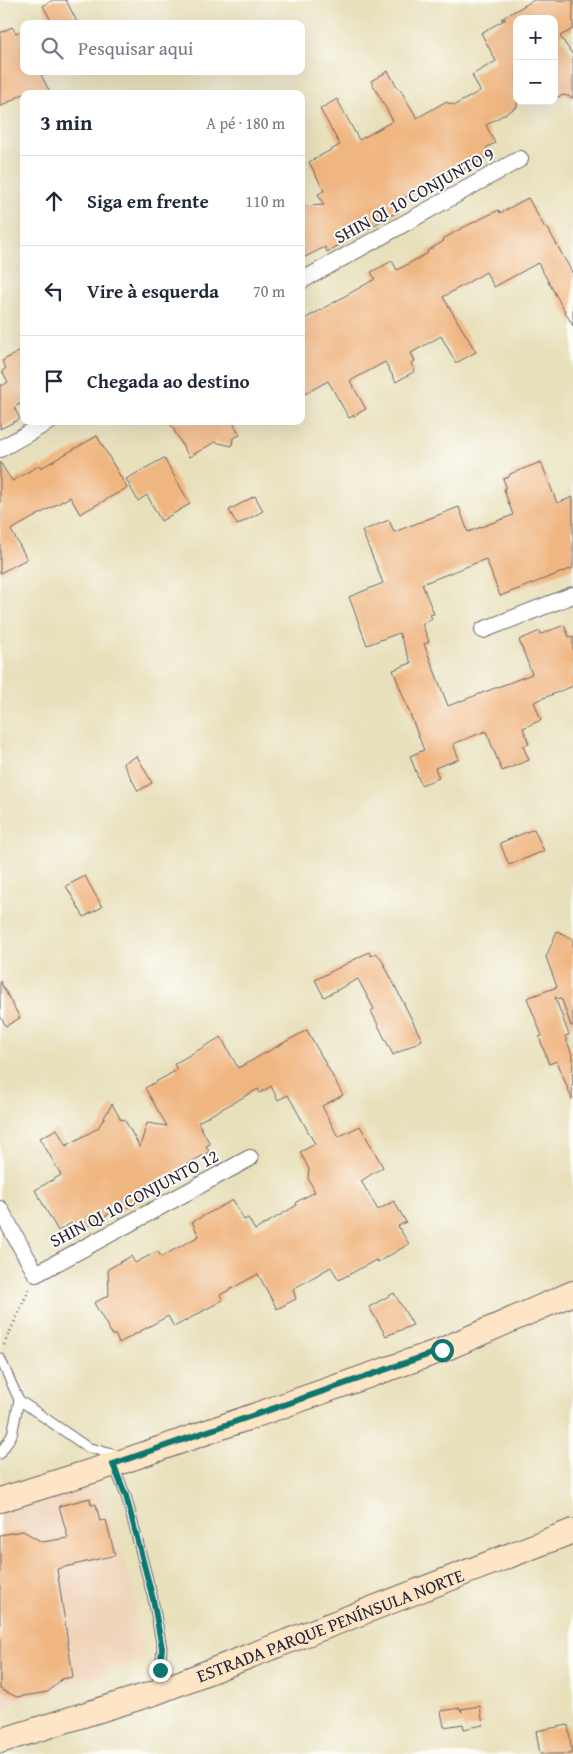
<!DOCTYPE html>
<html lang="pt">
<meta charset="utf-8">
<style>
:root{--surface:#fff;--page:#f2f2f3;--text:#1f2937;--muted:#747a83;--line:#e0e1e3}
body{margin:0;font-family:"Gentium Book Plus",serif;background:var(--page);color:var(--text)}
.controls{position:absolute;right:15px;top:15px;display:grid;overflow:hidden;border-radius:10px;box-shadow:0 5px 20px #0002}
.controls button{width:45px;height:45px;display:grid;place-items:center;padding:0;border:0;border-bottom:1px solid var(--line);background:var(--surface);color:var(--text);font:25px sans-serif}
.stop{position:absolute;width:15px;height:15px;margin:-11px;border:4px solid #0f766e;border-radius:50%;background:#fff}
.stop.end{background:#0f766e;border-color:#fff;box-shadow:0 1px 5px #0008}
.list{margin:0;padding:0;list-style:none}
h2{display:flex;justify-content:space-between;align-items:center;height:65px;margin:0;padding:0 20px;font-size:21px}
h2 small{font-size:16px;font-weight:400;color:var(--muted)}
.list li{display:grid;grid-template-columns:32px 1fr auto;gap:15px;align-items:center;box-sizing:border-box;height:90px;padding:0 20px;border-top:1px solid var(--line)}
.list b{display:block;font-size:19px;white-space:nowrap}
.list em{font-size:16px;font-style:normal;color:var(--muted)}
.icon{flex:none;width:28px;height:28px;fill:none;stroke:currentColor;stroke-width:2;stroke-linecap:round;stroke-linejoin:round}
.map{position:relative;flex:none;width:573px;height:1754px;overflow:hidden}
.search{position:absolute;background:var(--surface);box-shadow:0 5px 20px #0002;left:20px;top:20px;width:285px;height:55px;display:flex;align-items:center;gap:12px;box-sizing:border-box;padding:0 18px;border-radius:10px;color:var(--muted);font-size:19px}
.panel{position:absolute;background:var(--surface);box-shadow:0 5px 20px #0002;left:20px;top:90px;width:285px;height:335px;border-radius:10px}
.map>svg:first-child{display:block}
.built{fill:#f0d5bc}
.building{fill:#f0b681}
.lines{fill:none;stroke-linecap:round;stroke-linejoin:round}
.lane-casing{stroke:#676468;stroke-width:11}
.street-casing{stroke:#676468;stroke-width:18}
.secondary-casing{stroke:#676468;stroke-width:26}
.path{stroke:#676468;stroke-width:3;stroke-dasharray:1 4;stroke-linecap:butt}
.lane{stroke:#fff;stroke-width:9}
.street{stroke:#fff;stroke-width:16}
.secondary{stroke:#fde5c5;stroke-width:24}
.route{stroke:#0f766e;stroke-width:6}
.labels{text-anchor:middle;dominant-baseline:central;stroke-width:4;stroke-linejoin:round;paint-order:stroke}
.street-label{font-size:18px;fill:#22223b;stroke:#fdfcf7}
</style>
<div class="map">
<svg width="573" height="1754" viewBox="0 0 573 1754">
<rect width="100%" height="100%" fill="#fdfcf7"/>
<filter id="ink" filterUnits="userSpaceOnUse"><feTurbulence type="fractalNoise" baseFrequency=".02" numOctaves="2"/><feDisplacementMap in="SourceGraphic" scale="10" xChannelSelector="R" yChannelSelector="G"/><feConvolveMatrix kernelMatrix="1 2 1 2 8 2 1 2 1" color-interpolation-filters="sRGB"/></filter>
<filter id="wash" filterUnits="userSpaceOnUse"><feTurbulence type="fractalNoise" baseFrequency=".0096" numOctaves="4" result="noise"/><feDisplacementMap in="SourceGraphic" scale="20" xChannelSelector="R" yChannelSelector="G"/><feGaussianBlur stdDeviation="1.12" result="paint"/><feColorMatrix in="noise" values="0 0 0 0 0 0 0 0 0 0 0 0 0 0 0 0 0 1.4 0 .05"/><feComposite in="paint" operator="in"/></filter>
<g filter="url(#wash)">
<rect width="100%" height="100%" fill="#e8e0bb"/>
<path class="built" d="M97 1485 131 1580 145 1660 0 1708V1511Z"/>
<g id="blocks">
<g class="building">
<path d="M53 0H66L78 24H53L43 6Z"/>
<path d="M534 0H573V29L560 36 573 55V98L564 95 554 98V19H517V107L486 125 495 143 486 148 490 155 429 188 428 185 395 203 399 211 327 252 325 247 301 259V206L324 205 318 194 324 191 309 162 340 145 320 109 337 99 359 140 393 121 371 81 388 71 399 90 400 89 417 118 445 102 455 105 480 91 472 75 496 61 481 33 506 19H501Z"/>
<path d="M12 27 16 33 24 29V71H39L51 94H23L0 107V33Z"/>
<path d="M528 198 545 228 547 227 573 274V326L538 263 494 287 486 272 443 297 476 352 456 363 441 336 411 353 415 361 411 363 415 371 396 382 385 362 350 381 366 409 349 418 328 381 301 396V321L375 279 371 272 392 261 397 270 428 253 427 251 444 241 443 239 462 228 499 210 500 213Z"/>
<path d="M24 349V410L20 404 14 407 20 419 0 429V383L2 386 8 382 2 371 6 368 2 361Z"/>
<path d="M169 421H232L240 435 233 438 232 446 215 442 189 457Z"/>
<path d="M97 436 127 488 80 514 70 497 11 530 27 559 0 573V462L12 481 40 465 41 468Z"/>
<path d="M164 458 190 504 161 521 147 495 138 501 126 479Z"/>
<path d="M541 462 557 503 573 497V568L500 596 486 559 422 584 434 614 430 615 432 619 422 623 429 642 424 644 448 706 532 674 519 640 540 631 541 634 564 625 569 637 573 636V686L534 702 541 720 523 728 529 744 523 746 529 760 502 771 486 731 453 744 459 759 435 768 439 778 421 785 410 756 424 750 393 670 411 663 399 633 367 645 349 597 383 583 362 531 389 520 394 532 459 507 468 532 513 515 504 490 506 486 503 479 509 477 510 474Z"/>
<path d="M255 496 263 511 237 525 229 510Z"/>
<path d="M137 756 152 783 138 791 123 763Z"/>
<path d="M534 829 544 851 509 865 500 843Z"/>
<path d="M85 876 102 907 84 917 66 886Z"/>
<path d="M557 931 573 939V1026H571L562 1000 555 997 569 1035 565 1036 573 1057 572 1099 557 1061 549 1064 539 1037 542 1036 527 998 557 987 546 957Z"/>
<path d="M369 952 371 956 376 953 381 958 422 1040 393 1055 371 1011 374 1009 358 979 324 997 315 980Z"/>
<path d="M0 981 20 1018 6 1026 0 1016Z"/>
<path d="M307 1030 343 1095 322 1106 338 1137 360 1126 383 1167 361 1181 378 1210 394 1201 406 1222 398 1226 409 1244 378 1262 376 1260 339 1280 331 1267 293 1289 296 1299 277 1309 258 1274 220 1295 223 1300 174 1327 168 1316 119 1343 115 1334 113 1336 94 1303 109 1295 108 1269 131 1256 135 1263 158 1251 161 1257 199 1236 192 1222 233 1200 244 1220 248 1218 255 1230 297 1205 296 1203 298 1201 315 1192 308 1178 309 1169 300 1152 315 1144 288 1095 278 1100 271 1086 260 1093 258 1089 198 1122 210 1144 206 1146 209 1152 157 1181 162 1189 123 1210 121 1207 76 1233 71 1223 58 1231 35 1190 61 1175 40 1138 57 1129 66 1146 98 1128 112 1104 121 1120 124 1119 140 1147 147 1123 167 1126 145 1088 177 1070 174 1064 221 1037 238 1068Z"/>
<path d="M394 1293 413 1325 386 1336 369 1307Z"/>
<path d="M90 1498 91 1505 96 1504 100 1521 106 1520 115 1555 57 1569 73 1677 62 1679 48 1692 17 1697 0 1689V1535L23 1531 42 1542 68 1538 59 1506Z"/>
<path d="M480 1706 483 1725 464 1729 463 1724 444 1727 441 1711 460 1708 462 1712 461 1709Z"/>
<path d="M568 1725 572 1754H540L536 1731Z"/>
</g>
</g>
</g>
<g filter="url(#ink)">
<use href="#blocks" fill-opacity="0" stroke="#676468" stroke-width="1"/>
<g class="lines">
<defs>
<g id="lane">
<path d="M0 1358 19 1400"/>
<path d="M0 1454 12 1435 19 1400 87 1447 119 1456"/>
<path d="M114 1466 126 1496 153 1599 162 1648 160 1670 155 1690"/>
</g>
<g id="street">
<path d="M301 281 520 159"/>
<path d="M0 449 50 421"/>
<path d="M483 630 573 595"/>
<path d="M0 1209 36 1274 250 1158"/>
</g>
<g id="secondary">
<path d="M0 1500 127 1460 442 1350 573 1293"/>
<path id="s1" d="M0 1741 154 1693 573 1531"/>
</g>
</defs>
<use href="#lane" class="lane-casing"/>
<use href="#street" class="street-casing"/>
<use href="#secondary" class="secondary-casing"/>
<path class="path" d="M4 1345 29 1289"/>
<use href="#lane" class="lane"/>
<use href="#street" class="street"/>
<use href="#secondary" class="secondary"/>
</g>
</g>
<g class="lines" filter="url(#ink)">
<path class="route" d="M160 1670 162 1648 153 1599 126 1496 113 1464 442 1350"/>
</g>
<g class="labels">
<g class="street-label">
<text transform="translate(414 195) rotate(-29)">SHIN QI 10 CONJUNTO 9</text>
<text transform="translate(134 1198) rotate(-28)">SHIN QI 10 CONJUNTO 12</text>
<text stroke="none"><textPath href="#s1" startOffset="350">ESTRADA PARQUE PENÍNSULA NORTE</textPath></text>
</g>
</g>
</svg>
<div class="controls">
<button>+</button>
<button>−</button>
</div>
<div class="stop" style="left:442px;top:1350px"></div>
<div class="stop end" style="left:160px;top:1670px"></div>
<div class="search"><svg class="icon" aria-label="search" viewBox="0 0 24 24"><circle cx="10" cy="10" r="6"/><path d="M15 15l6 6"/></svg>Pesquisar aqui</div>
<section class="panel">
<h2>3 min<small>A pé · 180 m</small></h2>
<ul class="list">
<li><svg class="icon" aria-label="ahead" viewBox="0 0 24 24"><path d="M12 20V5M6 11l6-6 6 6"/></svg><div><b>Siga em frente</b></div><em>110 m</em></li>
<li><svg class="icon" aria-label="left" viewBox="0 0 24 24"><path d="M17 20v-9H6M10 6l-5 5 5 5"/></svg><div><b>Vire à esquerda</b></div><em>70 m</em></li>
<li><svg class="icon" aria-label="arrive" viewBox="0 0 24 24"><path d="M6 21V4h12l-3 4 3 4H6"/></svg><div><b>Chegada ao destino</b></div></li>
</ul>
</section>
</div>
